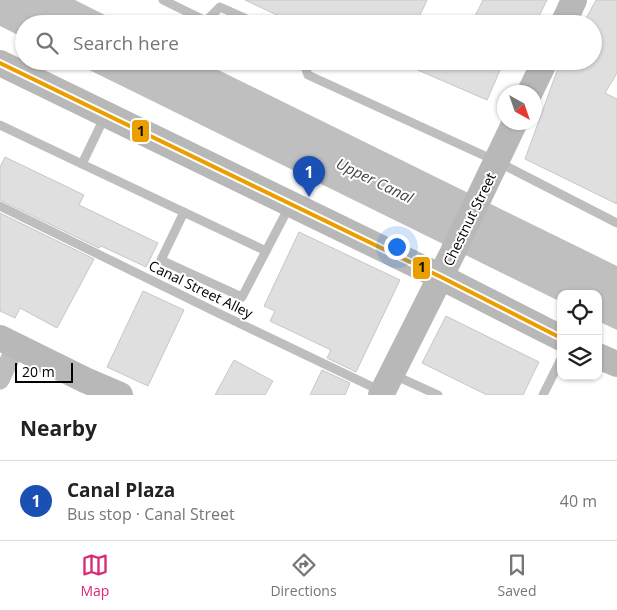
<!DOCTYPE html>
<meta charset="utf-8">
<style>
:root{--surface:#fff;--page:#f2f2f2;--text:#222;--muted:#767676;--line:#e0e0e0;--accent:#db2777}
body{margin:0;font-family:"Open Sans",sans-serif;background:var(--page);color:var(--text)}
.controls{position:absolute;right:15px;bottom:15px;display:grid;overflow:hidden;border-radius:10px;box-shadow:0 1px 4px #0004}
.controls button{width:45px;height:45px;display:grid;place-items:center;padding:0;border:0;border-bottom:1px solid var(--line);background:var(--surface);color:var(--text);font:25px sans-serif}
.compass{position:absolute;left:497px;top:85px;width:45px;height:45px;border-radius:50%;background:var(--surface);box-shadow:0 1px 4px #0004;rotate:140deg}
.scale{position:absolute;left:15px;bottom:12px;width:58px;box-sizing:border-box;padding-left:5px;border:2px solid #000;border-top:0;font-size:14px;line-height:18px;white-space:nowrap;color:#000;-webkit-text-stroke:4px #fff;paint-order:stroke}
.you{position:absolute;left:396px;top:246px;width:18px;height:18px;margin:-12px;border:4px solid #fff;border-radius:50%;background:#1a73e8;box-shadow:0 0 0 8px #1a73e833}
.badge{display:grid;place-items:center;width:32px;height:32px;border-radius:50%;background:var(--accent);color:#fff;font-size:16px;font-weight:700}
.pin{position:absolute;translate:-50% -41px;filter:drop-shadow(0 1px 2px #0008)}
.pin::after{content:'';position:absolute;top:26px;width:18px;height:15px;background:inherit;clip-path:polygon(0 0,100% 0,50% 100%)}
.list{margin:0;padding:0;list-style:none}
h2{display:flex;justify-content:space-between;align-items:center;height:65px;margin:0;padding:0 20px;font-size:21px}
h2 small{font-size:16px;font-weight:400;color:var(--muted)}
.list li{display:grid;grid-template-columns:32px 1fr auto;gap:15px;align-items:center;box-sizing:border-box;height:80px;padding:0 20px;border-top:1px solid var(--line)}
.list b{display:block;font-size:19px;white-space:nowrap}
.list p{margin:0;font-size:16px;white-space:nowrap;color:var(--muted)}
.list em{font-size:16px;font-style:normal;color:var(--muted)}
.icon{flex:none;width:28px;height:28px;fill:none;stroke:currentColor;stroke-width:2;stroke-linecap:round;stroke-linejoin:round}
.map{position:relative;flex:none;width:617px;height:395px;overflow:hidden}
.search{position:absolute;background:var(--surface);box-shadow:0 1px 4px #0004;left:15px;right:15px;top:15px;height:55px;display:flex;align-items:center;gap:12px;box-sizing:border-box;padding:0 18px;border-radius:28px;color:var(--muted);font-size:19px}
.sheet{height:145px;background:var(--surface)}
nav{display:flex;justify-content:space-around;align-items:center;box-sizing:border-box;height:70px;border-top:1px solid var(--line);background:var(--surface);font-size:14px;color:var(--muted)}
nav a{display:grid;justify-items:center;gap:2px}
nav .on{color:var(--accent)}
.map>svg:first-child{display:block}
.water{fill:#bfbfbf}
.building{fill:#dfdfdf;stroke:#c7c7c7}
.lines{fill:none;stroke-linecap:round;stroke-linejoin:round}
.lane{stroke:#bebebe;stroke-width:9}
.street{stroke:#bebebe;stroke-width:19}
.secondary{stroke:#b8b8b8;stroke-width:26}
.bus-1-casing{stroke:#fff;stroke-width:8}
.bus-1{stroke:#eb9e00;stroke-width:4}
.labels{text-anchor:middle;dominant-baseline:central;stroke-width:4;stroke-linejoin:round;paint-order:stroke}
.street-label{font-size:14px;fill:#000;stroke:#fff}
.water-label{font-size:15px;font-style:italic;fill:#444;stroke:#fff}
.line-badge{stroke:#fff;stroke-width:2}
.pale-badge-label{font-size:14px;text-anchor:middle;font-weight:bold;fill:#111}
</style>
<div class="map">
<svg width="617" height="395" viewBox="0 0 617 395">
<rect width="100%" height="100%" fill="#fff"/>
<g class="water">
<path d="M0 0H75L123 24H24V38L0 26Z"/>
<path d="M71 61H200L617 266V330L598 321V294H561V302Z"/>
</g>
<g class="building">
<path d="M245 0H427L416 24H296Z"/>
<path d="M483 0H547L535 24H471Z"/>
<path d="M596 0H617V73L605 93 617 99V204L525 159 557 71 562 61H593V24H583Z"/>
<path d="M397 61H504L487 100Z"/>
<path d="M5 157 84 195 79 205 158 243 146 267 101 246 99 248 0 200V167Z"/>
<path d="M0 213 94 259 57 328 20 308 15 318 0 311Z"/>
<path d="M299 232 400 280 356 372 327 358 331 350 270 321 275 311 264 306Z"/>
<path d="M143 291 184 310 148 386 107 367Z"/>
<path d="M446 316 539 362 523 395H487L422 363Z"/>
<path d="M234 360 273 381 265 395H215Z"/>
<path d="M322 370 350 383 345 395H310Z"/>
</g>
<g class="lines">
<g class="lane">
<path d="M163 0 206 21 220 7 258 24"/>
<path d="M303 61 308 75 496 161 617 223"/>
<path d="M105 116 82 164 266 251"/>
<path d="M0 125 82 164"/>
<path d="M0 206 218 313 381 391"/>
<path d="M184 212 161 260 242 297 289 207"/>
<path d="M394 375 438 395"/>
<path d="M543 395 561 359"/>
</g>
<path class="street" d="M0 380 16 346"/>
<g class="secondary">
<path d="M563 24 574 0"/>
<path d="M0 63 441 277 561 338"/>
<path d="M530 92 545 61"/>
<path d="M0 338 85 380 120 395"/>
<path d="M598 356 617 364"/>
<path d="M381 395 451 256 515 122"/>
</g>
<defs>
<path id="bus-1" d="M0 63 441 277 561 338"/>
</defs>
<use href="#bus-1" class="bus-1-casing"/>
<use href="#bus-1" class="bus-1"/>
</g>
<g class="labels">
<g class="street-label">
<text transform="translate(469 219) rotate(-64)">Chestnut Street</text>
<text transform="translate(201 289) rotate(26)">Canal Street Alley</text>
</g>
<g class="water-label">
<text transform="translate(375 180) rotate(26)">Upper Canal</text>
</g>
</g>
<g class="line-badge">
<rect x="131" y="119" width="19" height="24" rx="5" fill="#eb9e00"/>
<rect x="412" y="256" width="19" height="24" rx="5" fill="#eb9e00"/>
</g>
<g class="pale-badge-label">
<text x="141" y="136">1</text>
<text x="422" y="272">1</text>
</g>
</svg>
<div class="controls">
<button><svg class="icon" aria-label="locate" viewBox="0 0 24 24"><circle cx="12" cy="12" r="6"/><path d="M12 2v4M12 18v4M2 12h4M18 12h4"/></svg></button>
<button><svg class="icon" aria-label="layers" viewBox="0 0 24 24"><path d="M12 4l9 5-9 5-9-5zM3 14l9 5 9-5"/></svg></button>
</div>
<svg class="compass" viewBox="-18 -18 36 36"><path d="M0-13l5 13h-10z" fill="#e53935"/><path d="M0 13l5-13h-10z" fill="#767676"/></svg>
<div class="scale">20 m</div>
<div class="you"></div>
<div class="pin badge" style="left:309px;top:197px;background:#1a4fb4">1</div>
<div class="search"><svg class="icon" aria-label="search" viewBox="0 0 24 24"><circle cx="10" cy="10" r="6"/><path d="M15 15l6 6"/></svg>Search here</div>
</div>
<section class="sheet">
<h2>Nearby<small></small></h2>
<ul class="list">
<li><span class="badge" style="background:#1a4fb4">1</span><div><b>Canal Plaza</b><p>Bus stop · Canal Street</p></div><em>40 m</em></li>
</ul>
</section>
<nav>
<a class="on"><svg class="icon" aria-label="map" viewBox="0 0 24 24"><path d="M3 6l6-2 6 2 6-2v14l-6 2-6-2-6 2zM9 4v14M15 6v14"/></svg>Map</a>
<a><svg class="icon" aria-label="directions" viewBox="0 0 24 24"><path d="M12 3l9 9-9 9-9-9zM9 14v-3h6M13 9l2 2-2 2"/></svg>Directions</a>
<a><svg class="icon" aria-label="saved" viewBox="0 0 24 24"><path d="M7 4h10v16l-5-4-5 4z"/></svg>Saved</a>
</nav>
